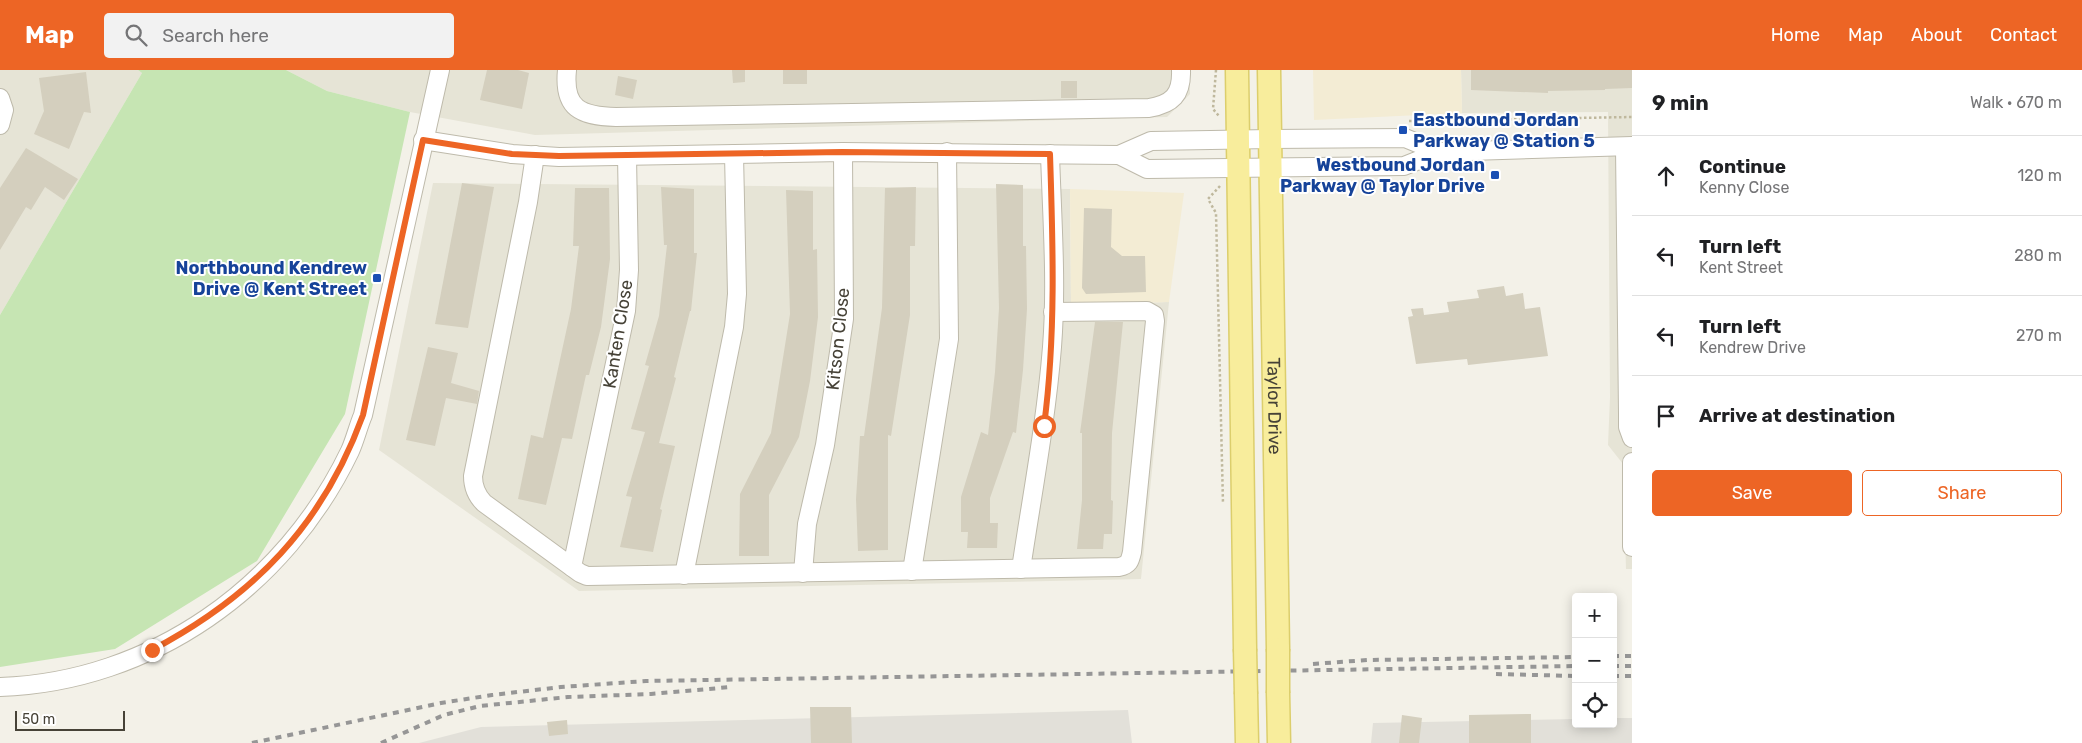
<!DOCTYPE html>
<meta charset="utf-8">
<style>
:root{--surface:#fff;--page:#f2f2f2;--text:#202124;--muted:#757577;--line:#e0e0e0;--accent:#ed6525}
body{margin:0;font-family:Rubik,sans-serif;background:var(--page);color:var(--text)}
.controls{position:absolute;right:15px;bottom:15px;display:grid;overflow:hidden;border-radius:5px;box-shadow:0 2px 12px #0003}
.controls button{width:45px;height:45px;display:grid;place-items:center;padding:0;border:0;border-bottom:1px solid var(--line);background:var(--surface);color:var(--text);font:25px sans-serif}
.scale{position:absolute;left:15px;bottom:12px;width:110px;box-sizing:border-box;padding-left:5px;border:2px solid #464237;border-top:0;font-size:14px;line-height:18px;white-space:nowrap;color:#464237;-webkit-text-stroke:4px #fff;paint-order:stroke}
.stop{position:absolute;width:15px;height:15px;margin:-11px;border:4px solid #ed6525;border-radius:50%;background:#fff}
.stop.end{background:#ed6525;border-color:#fff;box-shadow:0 1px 5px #0008}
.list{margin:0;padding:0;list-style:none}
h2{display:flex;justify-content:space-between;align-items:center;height:65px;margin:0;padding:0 20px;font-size:21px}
h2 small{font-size:16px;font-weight:400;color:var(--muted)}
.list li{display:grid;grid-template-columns:32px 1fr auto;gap:15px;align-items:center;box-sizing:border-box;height:80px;padding:0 20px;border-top:1px solid var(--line)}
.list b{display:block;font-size:19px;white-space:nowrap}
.list p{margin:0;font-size:16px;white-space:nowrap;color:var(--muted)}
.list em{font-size:16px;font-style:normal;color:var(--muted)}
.actions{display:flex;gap:10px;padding:15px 20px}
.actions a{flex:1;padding:11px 0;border:1px solid var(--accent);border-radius:5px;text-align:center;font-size:18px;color:var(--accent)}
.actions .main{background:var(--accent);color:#fff}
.icon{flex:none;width:28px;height:28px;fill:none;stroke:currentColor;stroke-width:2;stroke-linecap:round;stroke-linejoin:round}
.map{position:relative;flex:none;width:1632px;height:673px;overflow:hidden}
header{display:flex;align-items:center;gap:30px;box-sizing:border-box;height:70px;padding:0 25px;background:var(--accent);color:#fff}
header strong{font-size:24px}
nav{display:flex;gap:28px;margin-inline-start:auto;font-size:18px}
.search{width:350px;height:45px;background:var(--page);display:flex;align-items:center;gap:12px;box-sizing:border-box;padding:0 18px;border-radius:5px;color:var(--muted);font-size:19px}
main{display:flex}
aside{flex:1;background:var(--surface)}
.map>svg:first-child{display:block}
.residential{fill:#e6e4d6}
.commercial{fill:#f3ecd4}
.industrial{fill:#e2e0d9}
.green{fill:#c6e5b3}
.building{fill:#d4cfbe}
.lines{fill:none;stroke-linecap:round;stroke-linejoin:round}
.minor-casing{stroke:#bebaab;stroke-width:20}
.major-casing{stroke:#dcce6c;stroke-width:25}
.path{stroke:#bfb89d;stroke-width:2.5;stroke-dasharray:2.5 2.5;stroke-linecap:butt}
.minor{stroke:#fff;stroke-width:18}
.major{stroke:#f8ed9c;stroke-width:22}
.rail{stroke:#969696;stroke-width:4;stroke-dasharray:6 6;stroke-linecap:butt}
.major-bridge-casing{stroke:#dcce6c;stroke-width:25;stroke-linecap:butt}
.major-bridge{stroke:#f8ed9c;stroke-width:22}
.route{stroke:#ed6525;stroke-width:6}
.transit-dot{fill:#1a4fb4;stroke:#fff;stroke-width:2}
.labels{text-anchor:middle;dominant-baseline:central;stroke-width:4;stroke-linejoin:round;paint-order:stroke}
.transit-label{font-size:18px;font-weight:bold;fill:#164399;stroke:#fff;text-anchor:end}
.street-label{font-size:18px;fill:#464237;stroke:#fff}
</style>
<header>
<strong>Map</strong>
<div class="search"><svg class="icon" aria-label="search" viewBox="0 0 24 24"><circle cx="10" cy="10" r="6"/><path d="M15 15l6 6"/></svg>Search here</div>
<nav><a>Home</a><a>Map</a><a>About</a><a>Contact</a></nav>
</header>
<main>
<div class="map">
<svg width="1632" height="673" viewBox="0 0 1632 673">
<rect width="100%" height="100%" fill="#f3f1e8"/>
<g class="residential">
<path d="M0 0H138L142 3 0 245Z"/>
<path d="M286 0H1190V24L1167 47 535 65 410 42 327 21Z"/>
<path d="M1461 0H1632V499H1626L1623 394 1608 375 1610 327 1608 42 1462 43Z"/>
<path d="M433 113 1070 119 1071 235 1169 232 1141 509 579 521 379 380Z"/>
</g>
<g class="commercial">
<path d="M1313 0H1461L1462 43 1314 50Z"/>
<path d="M1070 119 1184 123 1169 232 1071 235Z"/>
</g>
<g class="industrial">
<path d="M1128 640 1132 673H419L481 657Z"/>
<path d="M1613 648H1632V673H1371L1373 653 1576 649V654H1613Z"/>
</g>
<path class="green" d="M138 0H286L327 21 410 42 345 344 257 491 115 579 0 597V245L142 3Z"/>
<g class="building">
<path d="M487 0H518L529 3 522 39 480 30Z"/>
<path d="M732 0H745V12L733 13Z"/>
<rect x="783" y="0" width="24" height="14"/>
<path d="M1471 0H1632V18L1605 19V20L1548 21V23L1471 20Z"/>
<path d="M86 2 91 43 84 42 69 79 34 64 44 41 39 8Z"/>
<path d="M618 6 637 10 633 29 615 25Z"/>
<rect x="1061" y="11" width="16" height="17"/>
<path d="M26 78 78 109 64 130 45 117 31 140 26 137 0 180V118Z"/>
<path d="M462 113 494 117 468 258 435 254Z"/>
<path d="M996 114 1023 115V176H1026L1027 239 1023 300 1016 363 1013 362 990 428V453H998L997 478H967L968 462H961V427L981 362 988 365 995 302 999 238Z"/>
<path d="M661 117 694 119V183H697L691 241H690L674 307 676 308 659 373 675 376 660 439 662 440 653 482 620 477 632 427 626 426 645 362 631 359 649 296 645 295 659 246 667 175H664Z"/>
<path d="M916 117 915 176H910V245L891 366 888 365V480L858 481 856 429 860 366H864L882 238 885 118Z"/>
<path d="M575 118H609L610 189 601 257 589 305H586L572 369 562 368 546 435 518 429 531 365 543 368 571 239 579 176H573Z"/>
<path d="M786 120 813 121V180L817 179 818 247 810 311 799 367 769 425V486H739L740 424 771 363 790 244Z"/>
<path d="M1084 138 1112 139 1111 177 1122 186H1145L1146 222 1086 224 1082 218Z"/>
<path d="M1504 216 1506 226 1523 223 1525 239 1540 237 1548 286 1468 295 1467 289 1416 294 1408 247 1413 246 1411 239 1423 238 1424 245 1449 242 1447 232 1479 228 1477 220Z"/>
<path d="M1095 252H1123L1112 363 1111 430 1113 431 1112 464H1104L1103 479H1077L1082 430V363H1080Z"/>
<path d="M428 277 458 283 451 313 479 321 477 334 446 328 435 376 406 370Z"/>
<path d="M810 637H851L852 673H811Z"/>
<path d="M1531 644V673H1469V645Z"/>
<path d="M1402 645 1422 648 1419 673H1399Z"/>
<path d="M567 650 568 664 549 666 547 652Z"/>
</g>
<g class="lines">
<defs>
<g id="minor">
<path d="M567 0C563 39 581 46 616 47L1149 38C1172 34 1182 25 1181 0"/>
<path d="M0 28 4 40 0 55"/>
<path d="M423 70 512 84 559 87 843 82 1119 85 1147 99 1404 96 1439 82 1632 76"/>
<path d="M1625 77 1628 344V357L1632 368"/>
<path d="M535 85 528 132 473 406C473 417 476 425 484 433L580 503 587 506 1119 497C1129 495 1130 491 1132 482L1155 251 1154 245 1147 241 1053 242"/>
<path d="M1119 85 1151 71 1270 69 1405 68 1439 82"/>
<path d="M1632 392V477"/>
<path d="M572 497 626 241 629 200 627 86"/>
<path d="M1021 499C1032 425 1046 352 1052 277 1057 213 1052 148 1050 84"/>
<path d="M912 501 949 269 947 82"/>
<path d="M803 503 807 454 825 375 844 249 843 82"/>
<path d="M684 505 734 257 737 224 734 84"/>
<path d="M0 617C151 612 285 517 350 381 355 370 358 357 363 345L440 0"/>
</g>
<g id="major">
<path d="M1237 0 1245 579"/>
<path id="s1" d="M1269 0 1278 579"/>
<path d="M1278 623 1279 673"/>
<path d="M1246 624 1247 673"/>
</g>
</defs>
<use href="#minor" class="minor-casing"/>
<use href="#major" class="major-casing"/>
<g class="path">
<path d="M1216 0 1213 39 1219 46"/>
<path d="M1409 51 1632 47"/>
<path d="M1220 116 1208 129 1216 143 1223 434"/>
</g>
<use href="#minor" class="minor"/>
<use href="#major" class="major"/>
<g class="rail">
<path d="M1613 586H1632"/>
<path d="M1313 594 1367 590 1576 587"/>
<path d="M1613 596H1632"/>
<path d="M1496 604 1576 606"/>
<path d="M1613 606H1632"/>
<path d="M252 673 441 633 492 625 561 617 646 611 1576 596"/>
<path d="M381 673 444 645 480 636 568 627 651 624 731 617"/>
</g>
<defs>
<g id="major-bridge">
<path d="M1245 579 1246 624"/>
<path d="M1278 579V623"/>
</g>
</defs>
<use href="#major-bridge" class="major-bridge-casing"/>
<use href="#major-bridge" class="major-bridge"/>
</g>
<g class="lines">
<path class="route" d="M152 580C254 526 323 455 363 345L423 70 512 84 559 86 842 82 1050 84C1053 175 1056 265 1044 356"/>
</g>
<g class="transit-dot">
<rect x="1398" y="55" width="10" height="10" rx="2.5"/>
<rect x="1490" y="100" width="10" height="10" rx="2.5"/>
<rect x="372" y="203" width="10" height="10" rx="2.5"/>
</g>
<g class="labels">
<g class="transit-label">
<text x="1413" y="50" text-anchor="start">Eastbound Jordan<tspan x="1413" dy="21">Parkway @ Station 5</tspan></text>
<text x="1485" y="95">Westbound Jordan<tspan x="1485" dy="21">Parkway @ Taylor Drive</tspan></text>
<text x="367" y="198">Northbound Kendrew<tspan x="367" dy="21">Drive @ Kent Street</tspan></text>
</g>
<g class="street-label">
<text transform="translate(618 264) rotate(-81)">Kanten Close</text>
<text transform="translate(838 269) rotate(-84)">Kitson Close</text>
<text stroke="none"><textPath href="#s1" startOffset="336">Taylor Drive</textPath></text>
</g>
</g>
</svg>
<div class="controls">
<button>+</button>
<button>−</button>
<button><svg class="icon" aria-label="locate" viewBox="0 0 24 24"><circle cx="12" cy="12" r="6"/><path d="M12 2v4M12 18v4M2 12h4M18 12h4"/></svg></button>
</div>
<div class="scale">50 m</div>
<div class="stop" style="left:1044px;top:356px"></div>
<div class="stop end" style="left:152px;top:580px"></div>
</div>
<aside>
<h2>9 min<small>Walk · 670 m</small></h2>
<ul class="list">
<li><svg class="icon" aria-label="ahead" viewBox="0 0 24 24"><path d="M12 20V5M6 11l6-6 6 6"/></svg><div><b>Continue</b><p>Kenny Close</p></div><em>120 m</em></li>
<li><svg class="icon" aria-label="left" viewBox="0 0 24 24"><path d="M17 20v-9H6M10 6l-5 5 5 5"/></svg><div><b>Turn left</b><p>Kent Street</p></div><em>280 m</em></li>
<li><svg class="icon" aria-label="left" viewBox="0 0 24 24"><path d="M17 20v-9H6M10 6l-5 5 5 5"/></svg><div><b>Turn left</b><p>Kendrew Drive</p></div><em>270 m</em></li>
<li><svg class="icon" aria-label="arrive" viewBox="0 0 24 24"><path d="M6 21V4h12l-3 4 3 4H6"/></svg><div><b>Arrive at destination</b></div></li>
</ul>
<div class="actions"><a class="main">Save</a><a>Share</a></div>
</aside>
</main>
